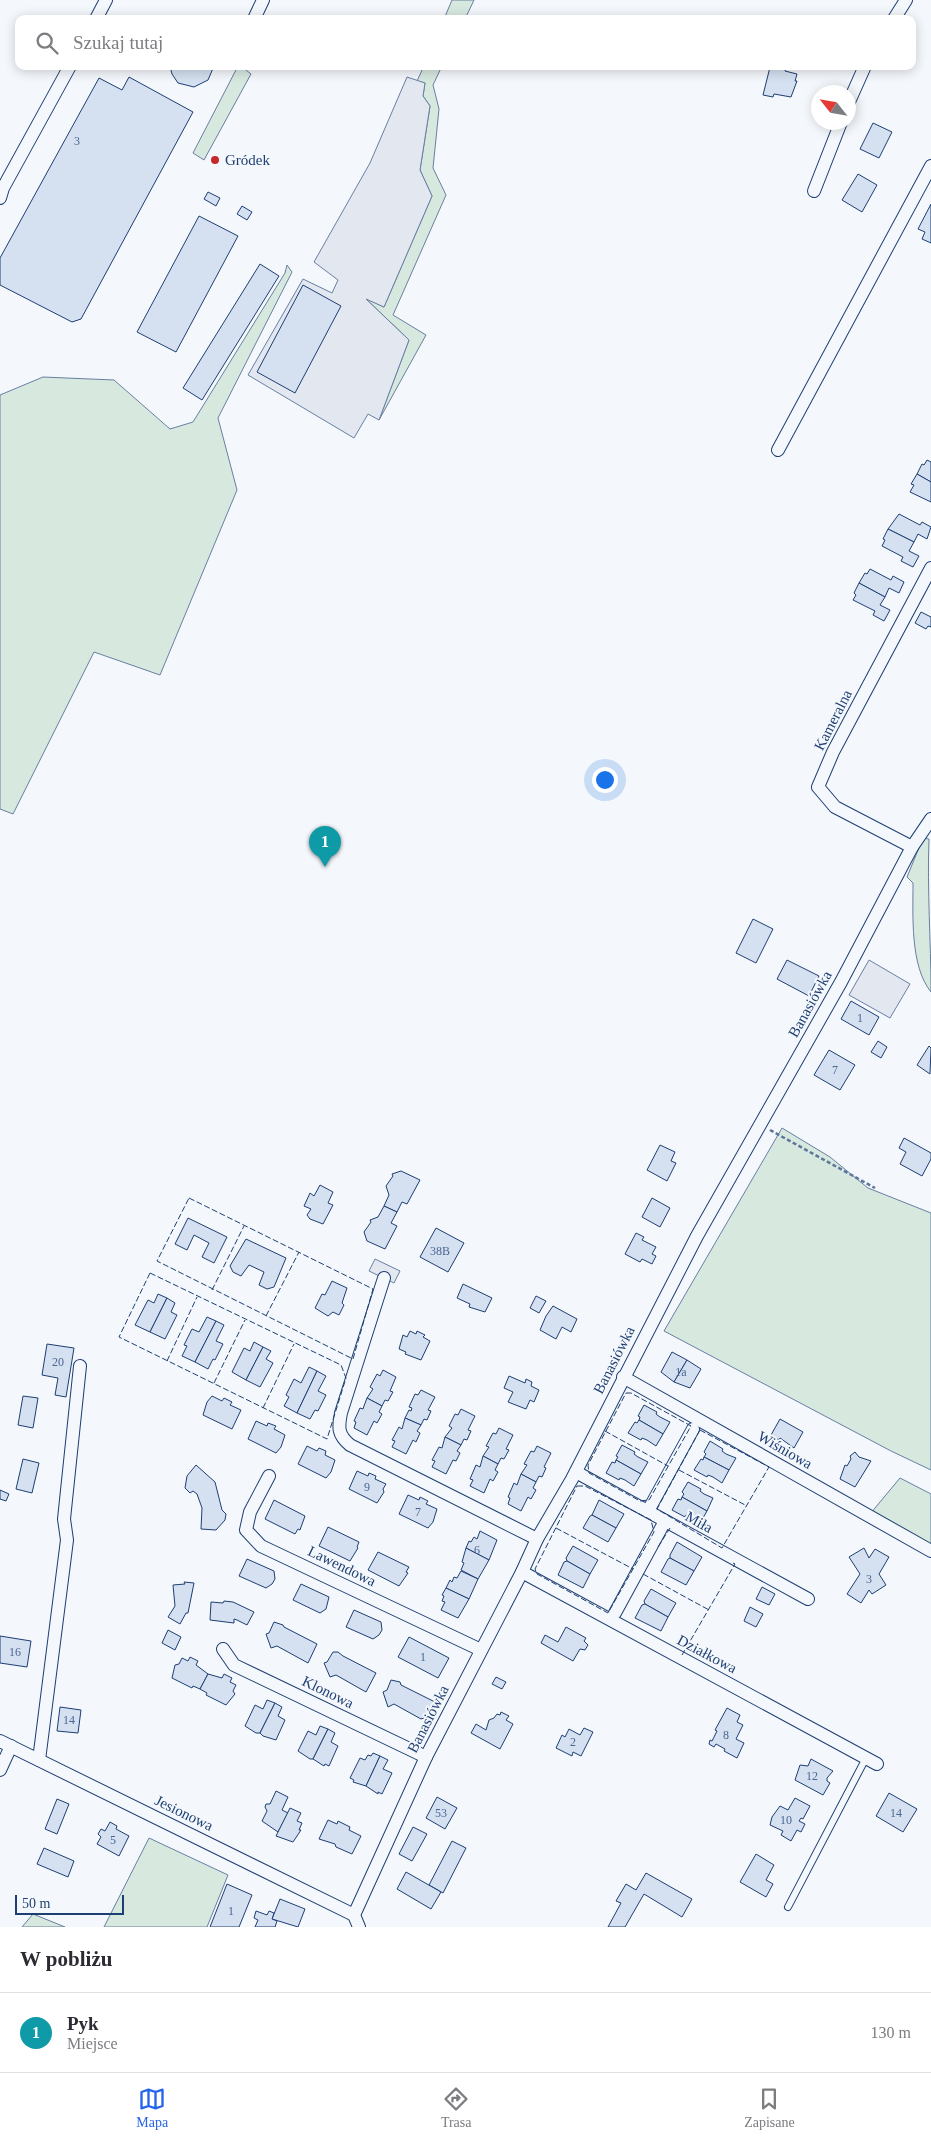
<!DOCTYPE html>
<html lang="pl">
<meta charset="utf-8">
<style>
:root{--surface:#fff;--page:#f2f2f3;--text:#2b2b33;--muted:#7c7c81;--line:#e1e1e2;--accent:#2563eb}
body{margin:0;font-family:Georgia,serif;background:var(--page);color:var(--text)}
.compass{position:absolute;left:811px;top:85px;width:45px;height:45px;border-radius:50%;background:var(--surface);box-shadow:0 2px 12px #0003;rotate:301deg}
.scale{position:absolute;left:15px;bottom:12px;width:109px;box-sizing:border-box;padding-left:5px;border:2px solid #1d3f73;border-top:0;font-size:14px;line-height:18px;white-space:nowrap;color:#1d3f73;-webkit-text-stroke:4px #f4f7fb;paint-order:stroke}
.you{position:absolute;left:604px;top:779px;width:18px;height:18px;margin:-12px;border:4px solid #fff;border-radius:50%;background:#1a73e8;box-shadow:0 0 0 8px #1a73e833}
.badge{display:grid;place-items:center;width:32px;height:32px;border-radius:50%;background:var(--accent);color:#fff;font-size:16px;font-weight:700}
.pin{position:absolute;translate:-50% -41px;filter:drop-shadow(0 1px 2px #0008)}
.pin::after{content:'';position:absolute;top:26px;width:18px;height:15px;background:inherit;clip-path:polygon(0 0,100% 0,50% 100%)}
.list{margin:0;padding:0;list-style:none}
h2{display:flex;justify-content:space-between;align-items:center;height:65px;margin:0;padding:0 20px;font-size:21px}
h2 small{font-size:16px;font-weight:400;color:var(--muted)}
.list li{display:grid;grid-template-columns:32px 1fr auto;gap:15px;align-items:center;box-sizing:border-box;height:80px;padding:0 20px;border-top:1px solid var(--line)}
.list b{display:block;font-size:19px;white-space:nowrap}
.list p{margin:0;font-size:16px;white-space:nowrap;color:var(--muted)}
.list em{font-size:16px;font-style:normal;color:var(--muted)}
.icon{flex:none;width:28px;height:28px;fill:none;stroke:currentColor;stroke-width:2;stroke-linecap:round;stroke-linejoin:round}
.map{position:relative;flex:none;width:931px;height:1927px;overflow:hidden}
.search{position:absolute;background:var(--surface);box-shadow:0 2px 12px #0003;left:15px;right:15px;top:15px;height:55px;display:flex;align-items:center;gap:12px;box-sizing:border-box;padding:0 18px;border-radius:10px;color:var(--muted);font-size:19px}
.sheet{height:145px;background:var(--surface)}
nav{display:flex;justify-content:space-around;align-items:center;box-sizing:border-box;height:70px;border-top:1px solid var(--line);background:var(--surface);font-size:14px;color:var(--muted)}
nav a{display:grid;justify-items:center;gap:2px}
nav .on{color:var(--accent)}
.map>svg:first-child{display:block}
.green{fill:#d7e8df;stroke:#687fa3}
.parking{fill:#e3e8f0;stroke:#687fa3}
.building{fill:#d5e0f0;stroke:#1d3f73}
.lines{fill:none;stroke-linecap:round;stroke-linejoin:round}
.service-casing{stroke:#1d3f73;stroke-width:8}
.minor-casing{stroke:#1d3f73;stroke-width:14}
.path{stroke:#5e769c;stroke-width:2.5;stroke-dasharray:4 2.5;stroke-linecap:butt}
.service{stroke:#f4f7fb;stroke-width:6}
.minor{stroke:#f4f7fb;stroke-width:12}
.fence{stroke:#1d3f73;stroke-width:1;stroke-dasharray:6 2.5;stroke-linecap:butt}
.poi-dot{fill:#c62828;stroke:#f4f7fb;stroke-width:2}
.labels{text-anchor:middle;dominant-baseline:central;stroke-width:4;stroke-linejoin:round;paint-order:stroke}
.number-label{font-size:12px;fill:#4b6792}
.poi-label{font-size:15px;fill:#1d3f73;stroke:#f4f7fb;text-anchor:start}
.street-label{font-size:15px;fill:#1d3f73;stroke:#f4f7fb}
</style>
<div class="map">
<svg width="931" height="1927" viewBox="0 0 931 1927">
<rect width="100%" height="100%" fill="#f4f7fb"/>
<g class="green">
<path d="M452 0H474L465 19H444Z"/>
<path d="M238 66H241L251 74 204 160 193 153Z"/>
<path d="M424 66H442L433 85 439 109 433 168 446 195 393 315 426 335 379 420 409 340 365 298 384 307 432 196 420 170 430 106 423 96 425 83 417 81Z"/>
<path d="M287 265 292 272 218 418 237 490 160 675 94 652 13 814 0 809V395L43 377 114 380 170 429 193 422 285 273Z"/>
<path d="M923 838 929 839C927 890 931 941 931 992 910 966 913 916 913 883L907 877Z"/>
<path d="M782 1128 830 1157 868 1188 931 1213V1470L891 1451 664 1331Z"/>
<path d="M900 1478 931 1494V1557L865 1520Z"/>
<path d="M149 1838 228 1875 207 1927H104Z"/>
<path d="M33 1914 65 1927H22Z"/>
</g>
<g class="parking">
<path d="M407 77 425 83 423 96 430 106 420 170 432 196 384 307 366 299 409 340 379 420 368 414 354 438 248 375 303 279 332 293 338 280 314 262 370 163Z"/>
<path d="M869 960 910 984 890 1018 849 995Z"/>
<path d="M375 1259 400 1271 394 1283 369 1271Z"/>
</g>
<g class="building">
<path d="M170 66H214L208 80 194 87 178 83 172 74Z"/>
<path d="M777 66H786L785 71 797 74 795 81H797L791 97 774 94 773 97 763 95 770 67 776 69Z"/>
<path d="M129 77 193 112 81 319 72 322 0 285V258L99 78 122 90Z"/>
<path d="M873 123 892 132 879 158 860 149Z"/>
<path d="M858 174 877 185 862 212 842 200Z"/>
<path d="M208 192 220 198 216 206 204 199Z"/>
<path d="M931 204V243L922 239 925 232 918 229Z"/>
<path d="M242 206 252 212 247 220 237 214Z"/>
<path d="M199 216 238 236 176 352 137 332Z"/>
<path d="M260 264 279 276 202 400 183 388Z"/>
<path d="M303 285 341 306 295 393 257 372Z"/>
<path d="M927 460 931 462V482L917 474 922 464 924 465Z"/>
<path d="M917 474 931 482V502L910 492 914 485 911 484Z"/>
<path d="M899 514 920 525 922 522 931 527 927 539 918 534 914 542 888 529Z"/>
<path d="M888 529 914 542 909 551 919 556 913 567 901 561 903 557 882 546 885 540 883 539Z"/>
<path d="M870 569 891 580 893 576 904 582 899 593 889 588 885 597 859 583 865 573 867 574Z"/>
<path d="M859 583 885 597 880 605 890 610 884 621 873 615 875 611 853 600 856 595 854 593Z"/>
<path d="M921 612 931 617V627L928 626 926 629 915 623Z"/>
<path d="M753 919 773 929 756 963 736 953Z"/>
<path d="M787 960 819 976 809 996 777 979Z"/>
<path d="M851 1001 879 1017 869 1035 841 1019Z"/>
<path d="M878 1041 887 1047 881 1058 871 1052Z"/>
<path d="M929 1046 931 1048 930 1074 917 1065Z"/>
<path d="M829 1050 855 1065 840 1090 814 1075Z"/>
<path d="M904 1138 931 1153V1159L922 1176 900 1164 906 1152 899 1148Z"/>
<path d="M660 1145 675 1152 671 1161 676 1163 667 1181 647 1170Z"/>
<path d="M401 1171 420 1180 407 1204 402 1202 397 1212 384 1206 389 1195 386 1186 393 1176 392 1174Z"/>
<path d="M320 1185 333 1192 328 1203 333 1205 323 1224 310 1219 307 1215 311 1209 304 1206 310 1193 314 1196Z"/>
<path d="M652 1198 670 1208 660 1227 642 1217Z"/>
<path d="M384 1206 397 1212 391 1223 397 1226 385 1249 367 1241 364 1232 371 1222 370 1220 378 1217Z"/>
<path d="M188 1218 227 1237 214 1263 202 1257 209 1243 194 1235 187 1250 175 1244Z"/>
<path d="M436 1228 464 1243 448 1272 420 1257Z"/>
<path d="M636 1233 644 1237 642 1240 656 1247 652 1254 656 1256 652 1264 642 1259 640 1262 625 1254Z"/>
<path d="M246 1239 286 1258 274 1287 267 1289 259 1285 264 1272 249 1265 241 1276 233 1272 230 1266Z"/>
<path d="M332 1281 347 1288 342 1303 344 1305 339 1315 333 1312 328 1316 315 1308 322 1294 325 1295Z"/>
<path d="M463 1284 492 1298 485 1312 469 1307 470 1304 457 1298Z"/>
<path d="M158 1294 167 1298 150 1332 135 1325 148 1300 154 1303Z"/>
<path d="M536 1296 546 1301 539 1313 530 1308Z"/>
<path d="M167 1298 175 1303 171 1312 177 1315 165 1339 150 1332Z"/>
<path d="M553 1306 577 1319 571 1332 562 1327 556 1339 540 1330 546 1316Z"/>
<path d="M207 1317 216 1321 195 1362 182 1356 187 1346 184 1345 192 1329 199 1332Z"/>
<path d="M216 1321 224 1325 216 1341 223 1344 215 1360 213 1359 208 1369 195 1362Z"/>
<path d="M410 1331 416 1334 417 1331 425 1335 423 1337 430 1341 421 1360 405 1354 406 1352 399 1349 403 1335 407 1337Z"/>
<path d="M254 1342 263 1347 246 1380 232 1372 244 1348 250 1351Z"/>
<path d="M47 1344 74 1348 66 1397 55 1395 58 1378 42 1375Z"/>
<path d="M263 1347 271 1351 266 1359 273 1363 260 1387 246 1380Z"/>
<path d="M672 1352 687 1360 674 1382 661 1372Z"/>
<path d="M687 1360 701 1369 690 1388 674 1382Z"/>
<path d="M309 1367 317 1371 297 1413 284 1406 289 1397 286 1395 294 1379 301 1383Z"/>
<path d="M383 1370 396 1377 390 1391 393 1392 388 1401 385 1400 382 1406 367 1398 373 1389 370 1387 377 1374 380 1376Z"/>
<path d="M317 1371 326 1376 318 1391 326 1395 318 1411 315 1410 310 1419 297 1413Z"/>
<path d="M509 1376 525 1383 526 1379 532 1382 531 1386 539 1390 534 1402 530 1400 526 1409 508 1402 513 1392 504 1388Z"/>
<path d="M421 1390 435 1397 428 1410 431 1411 427 1420 424 1419 421 1425 405 1418 409 1410 411 1411 412 1408 409 1407 415 1394 418 1395Z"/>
<path d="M23 1396 38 1398 33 1428 18 1425Z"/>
<path d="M212 1396 222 1401 224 1398 232 1402 230 1405 241 1410 232 1429 203 1415 207 1402Z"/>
<path d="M367 1398 382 1406 379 1412 382 1414 377 1423 374 1421 367 1435 354 1428 356 1422 354 1421 360 1408 363 1409 364 1406Z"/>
<path d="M644 1405 657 1412 656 1414 660 1417 670 1422 663 1434 639 1420 640 1417 638 1416Z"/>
<path d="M461 1409 475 1416 468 1430 471 1431 467 1440 464 1439 461 1445 445 1437 452 1428 449 1426 455 1414 458 1415Z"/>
<path d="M405 1418 421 1425 417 1431 420 1433 416 1442 413 1440 406 1454 392 1447 395 1441 392 1440 399 1427 402 1429Z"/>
<path d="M780 1419 803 1432 794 1448 780 1438 779 1440 771 1435Z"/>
<path d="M639 1420 663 1434 656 1446 647 1440 642 1438 641 1440 628 1433 635 1422 637 1423Z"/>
<path d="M256 1421 267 1426 268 1423 276 1426 274 1429 285 1435 281 1447 276 1453 248 1439Z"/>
<path d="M499 1428 513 1435 506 1449 509 1450 504 1459 501 1458 498 1464 483 1456 489 1447 486 1446 493 1433 496 1434Z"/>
<path d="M445 1437 461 1445 457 1451 460 1453 456 1461 453 1460 446 1474 432 1467 435 1461 432 1460 439 1447 442 1448Z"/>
<path d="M710 1441 723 1449 722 1451 726 1454 736 1458 729 1470 704 1457 706 1454 704 1452Z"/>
<path d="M622 1445 635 1452 634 1454 638 1457 648 1462 641 1474 616 1460 618 1457 616 1456Z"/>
<path d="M307 1446 317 1451 319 1448 326 1451 325 1455 335 1460 331 1472 326 1478 298 1464Z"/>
<path d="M537 1446 551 1453 544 1467 546 1468 542 1477 539 1476 536 1482 521 1474 527 1465 524 1464 531 1451 534 1452Z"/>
<path d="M855 1452 859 1457 871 1461 855 1487 840 1479 845 1465 847 1466 851 1459 850 1456Z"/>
<path d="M483 1456 498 1464 495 1470 498 1472 493 1481 490 1479 484 1493 470 1486 473 1480 470 1479 476 1465 480 1467Z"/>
<path d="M704 1457 729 1470 722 1483 713 1477 708 1475 707 1477 694 1470 701 1459 703 1460Z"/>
<path d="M23 1459 39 1463 32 1493 16 1489Z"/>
<path d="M616 1460 641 1474 634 1486 625 1480 620 1478 619 1480 606 1473 612 1462 615 1463Z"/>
<path d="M196 1465 215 1482 222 1510 226 1514 225 1520 216 1530 201 1529 202 1508 197 1494 193 1491 190 1493 185 1488 187 1476Z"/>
<path d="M357 1471 368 1476 369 1473 376 1476 375 1479 386 1484 383 1489 384 1492 377 1503 349 1489Z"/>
<path d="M521 1474 536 1482 533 1488 536 1490 531 1499 528 1497 521 1511 508 1504 510 1498 508 1497 514 1483 517 1485Z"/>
<path d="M688 1482 701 1489 700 1491 704 1494 713 1498 707 1511 682 1497 684 1494 682 1492Z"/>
<path d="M0 1490 9 1494 6 1501 0 1499Z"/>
<path d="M408 1495 419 1500 420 1497 428 1501 426 1504 437 1509 433 1522 428 1528 399 1514Z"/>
<path d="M682 1497 707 1511 700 1523 691 1517 686 1515 685 1517 672 1510 678 1499 681 1500Z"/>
<path d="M274 1500 305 1516 300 1530 298 1529 295 1534 265 1519Z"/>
<path d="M599 1500 624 1514 616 1528 592 1515Z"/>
<path d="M592 1515 616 1528 608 1542 583 1528 590 1516Z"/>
<path d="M328 1527 359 1542 357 1547 358 1548 350 1561 319 1546Z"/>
<path d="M480 1531 497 1540 489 1560 466 1548 469 1541 471 1542 474 1537 477 1539Z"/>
<path d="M677 1542 702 1557 694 1571 670 1558V1555Z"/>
<path d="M573 1546 598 1560 590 1574 567 1561 566 1558Z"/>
<path d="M466 1548 489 1560 478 1579 461 1570 464 1563 462 1562Z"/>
<path d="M864 1548 869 1558 875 1549 889 1557 879 1574 886 1585 872 1594 869 1590 861 1603 847 1594 860 1574 849 1557Z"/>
<path d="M378 1552 409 1567 406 1572 408 1573 399 1586 368 1570Z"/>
<path d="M670 1558 694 1571 686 1585 661 1572 668 1559Z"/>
<path d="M247 1559 274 1571 275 1579 272 1584 266 1588 239 1576Z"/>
<path d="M567 1561 590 1574 583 1588 558 1575 564 1562Z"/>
<path d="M461 1571 478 1579 469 1599 446 1588 450 1580 452 1582 454 1577 457 1578Z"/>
<path d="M184 1582 194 1583 188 1613H186L180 1624 168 1617 175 1606 173 1585 185 1584Z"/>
<path d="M301 1584 329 1597 326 1609 320 1613 293 1600Z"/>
<path d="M762 1587 775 1594 769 1605 756 1599Z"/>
<path d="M446 1588 469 1599 458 1618 441 1610 445 1602 442 1601 444 1596 442 1595Z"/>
<path d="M651 1589 676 1603 668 1617 645 1604 644 1601Z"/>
<path d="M224 1601 233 1602 254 1612 247 1625 237 1620 234 1619V1623L210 1620 211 1602 223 1603Z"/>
<path d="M645 1604 668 1617 661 1631 635 1618 642 1605Z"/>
<path d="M750 1607 763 1614 756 1627 744 1621Z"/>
<path d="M354 1610 381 1622 382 1630 379 1635 373 1639 346 1627Z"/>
<path d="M274 1622 283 1625 284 1627 317 1644 308 1663 277 1646 271 1648 266 1634 269 1633Z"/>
<path d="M566 1627 586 1638 584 1641 588 1645 585 1650 580 1649 573 1661 541 1643 545 1635 558 1642Z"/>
<path d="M168 1630 181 1637 175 1650 162 1643Z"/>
<path d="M0 1636 31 1641 27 1667 0 1663Z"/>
<path d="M409 1637 449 1658 438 1678 398 1657Z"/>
<path d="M333 1652H338L343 1656 376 1673 366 1692 336 1675 330 1677 324 1663 327 1662Z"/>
<path d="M190 1657 198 1661 196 1665 208 1674 200 1689 193 1686 192 1688 172 1678 175 1665 179 1664 182 1658 188 1661Z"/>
<path d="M208 1674 222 1678 224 1674 232 1678 230 1682 236 1685 233 1691 235 1694 226 1705 206 1695 207 1693 200 1689Z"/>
<path d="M496 1677 506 1682 502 1689 492 1684Z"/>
<path d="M391 1680 400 1682 401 1685 435 1702 431 1713 427 1717 421 1719 394 1704 388 1707 383 1692 387 1690Z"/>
<path d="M267 1700 275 1703 260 1733H256L245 1726 255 1705 263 1709Z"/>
<path d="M275 1703 282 1707 278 1716 285 1720 276 1740 263 1736 260 1733Z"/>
<path d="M60 1707 81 1710 78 1733 57 1731Z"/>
<path d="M727 1708 740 1715 737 1722 743 1725 736 1739 744 1743 737 1758 724 1751 725 1749 716 1744 714 1747 709 1744 710 1740 712 1741 717 1731 715 1730Z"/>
<path d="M501 1712 509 1716 506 1720 513 1724 500 1749 471 1733 476 1724 486 1730 489 1720 494 1718 497 1714 500 1715Z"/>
<path d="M320 1726 328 1729 313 1759H310L298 1751 308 1731 316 1735Z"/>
<path d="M584 1728 593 1732 581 1756 573 1752 572 1756 556 1748 562 1735 565 1737 569 1729 580 1735Z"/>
<path d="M328 1729 335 1733 331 1742 338 1746 329 1766 325 1764 324 1766 313 1759Z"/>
<path d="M373 1753 380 1756 366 1786 353 1782 354 1780 350 1778 360 1758 365 1760 368 1755 371 1756Z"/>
<path d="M380 1756 388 1760 383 1769 392 1773 382 1794 378 1792V1794L366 1786Z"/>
<path d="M811 1759 833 1771 827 1778V1781L830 1783 823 1795 795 1780 800 1765 808 1766Z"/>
<path d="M276 1791 288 1797 282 1810 288 1813 278 1832 262 1821 267 1811 265 1807 266 1804H270Z"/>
<path d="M889 1793 917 1809 903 1832 876 1816Z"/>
<path d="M437 1797 457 1808 445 1829 426 1818Z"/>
<path d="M795 1798 810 1806 803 1819 801 1818 799 1821 805 1824 801 1832 797 1830 791 1841 781 1835 783 1831 770 1825 772 1817 780 1806 788 1810Z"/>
<path d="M57 1799 69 1804 57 1834 45 1829Z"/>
<path d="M290 1808 301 1813 297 1821 302 1823 299 1830H301L293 1842 276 1836Z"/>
<path d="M328 1820 337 1824 338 1821 350 1827 349 1830 361 1836 352 1854 336 1847 335 1844 319 1839Z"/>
<path d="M110 1822 117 1826 116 1829 129 1836 119 1856 97 1844 101 1837 98 1834 101 1829 105 1831Z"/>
<path d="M413 1827 427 1834 412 1861 399 1854Z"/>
<path d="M452 1841 466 1848 443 1893 429 1885Z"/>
<path d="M44 1848 74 1861 68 1877 37 1864Z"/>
<path d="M756 1854 774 1865 766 1880 773 1884 766 1897 740 1882Z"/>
<path d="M406 1872 441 1892 431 1909 397 1889Z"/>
<path d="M646 1873 692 1899 682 1917 644 1894 625 1927H608L621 1903 616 1901 626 1884 636 1890Z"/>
<path d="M227 1884 252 1895 239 1927H210Z"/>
<path d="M280 1899 305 1909 298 1927 272 1919Z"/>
<path d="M256 1911 267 1915 269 1911 274 1913 272 1919 277 1921 275 1927H255L258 1920 254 1918Z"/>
</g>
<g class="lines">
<defs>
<path id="service" d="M788 1907 866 1758"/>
<g id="minor">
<path d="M96 19 106 0"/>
<path d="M254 19 263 0"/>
<path d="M894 19 906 0"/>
<path d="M848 104 865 66"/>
<path d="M814 191 841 122"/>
<path d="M0 198 3 188 70 66"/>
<path d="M778 450 931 166"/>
<path d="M912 847 835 807 818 787 833 752 931 568"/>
<path d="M384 1278 341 1413C338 1428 338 1435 350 1445L537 1539"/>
<path d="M623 1377 931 1551"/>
<path d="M576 1472 808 1599"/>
<path d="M269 1476 250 1512 246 1530 261 1546 481 1650"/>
<path d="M648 1511 693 1429"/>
<path d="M522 1572 877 1764"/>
<path d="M615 1613 665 1521"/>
<path d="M223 1649 234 1665 426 1757"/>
<path d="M0 1741 354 1915"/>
<path d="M39 1760 67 1540 64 1519 80 1366"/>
<path d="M0 1770 11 1746"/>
<path d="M359 1927 354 1915 426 1757 522 1572 537 1539 572 1479 697 1236 841 982 912 847 931 819"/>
</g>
</defs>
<use href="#service" class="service-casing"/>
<use href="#minor" class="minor-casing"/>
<path class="path" d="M770 1130 875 1188"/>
<use href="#service" class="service"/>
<use href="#minor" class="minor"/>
<g class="fence">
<path d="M189 1198 373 1289 353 1359 157 1261Z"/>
<path d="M150 1273 341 1365 346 1378 327 1439 119 1337Z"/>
<path d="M212 1290 244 1226"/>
<path d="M266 1316 299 1252"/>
<path d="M167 1361 197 1297"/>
<path d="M214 1383 245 1320"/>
<path d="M626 1393H631L691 1426 649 1500 640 1501 589 1473 588 1465Z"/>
<path d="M263 1408 294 1344"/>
<path d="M700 1430 769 1467 722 1548 657 1509Z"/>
<path d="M605 1431 668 1466"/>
<path d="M679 1470 747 1506"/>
<path d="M577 1486H585L651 1520 654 1532 608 1613 537 1574 535 1569Z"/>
<path d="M556 1528 633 1569"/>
<path d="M658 1547 670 1528"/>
<path d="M643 1574 709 1610"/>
<path d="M682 1655 735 1564 733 1563"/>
</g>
</g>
<circle class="poi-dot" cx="215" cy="160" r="5"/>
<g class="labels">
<g class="number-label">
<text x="77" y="141">3</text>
<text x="860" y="1018">1</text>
<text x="835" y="1070">7</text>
<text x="440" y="1251">38B</text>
<text x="58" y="1362">20</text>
<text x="681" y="1372">1a</text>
<text x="367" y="1487">9</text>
<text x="418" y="1512">7</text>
<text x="477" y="1550">6</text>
<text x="869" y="1579">3</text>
<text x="15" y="1652">16</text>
<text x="423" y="1657">1</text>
<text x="69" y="1720">14</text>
<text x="726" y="1735">8</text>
<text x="573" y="1742">2</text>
<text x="812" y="1776">12</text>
<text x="441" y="1813">53</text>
<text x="896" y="1813">14</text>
<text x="786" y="1820">10</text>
<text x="113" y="1840">5</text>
<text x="231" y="1911">1</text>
</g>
<g class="poi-label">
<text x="225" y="160">Gródek</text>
</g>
<g class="street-label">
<text transform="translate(833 720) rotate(-63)">Kameralna</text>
<text transform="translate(810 1004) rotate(-61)">Banasiówka</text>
<text transform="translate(614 1360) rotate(-63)">Banasiówka</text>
<text transform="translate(785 1450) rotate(30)">Wiśniowa</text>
<text transform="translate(699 1522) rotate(29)">Miła</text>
<text transform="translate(342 1566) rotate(26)">Lawendowa</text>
<text transform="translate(707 1654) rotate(28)">Działkowa</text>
<text transform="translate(328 1692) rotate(26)">Klonowa</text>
<text transform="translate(428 1719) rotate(-63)">Banasiówka</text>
<text transform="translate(184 1813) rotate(26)">Jesionowa</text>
</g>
</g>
</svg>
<svg class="compass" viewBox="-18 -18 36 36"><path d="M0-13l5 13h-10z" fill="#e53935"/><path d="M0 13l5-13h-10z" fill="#7c7c81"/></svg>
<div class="scale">50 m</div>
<div class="you"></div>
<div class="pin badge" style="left:325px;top:867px;background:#0f9aa8">1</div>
<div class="search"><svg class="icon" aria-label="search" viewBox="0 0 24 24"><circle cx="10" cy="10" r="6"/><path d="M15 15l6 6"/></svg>Szukaj tutaj</div>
</div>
<section class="sheet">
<h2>W pobliżu<small></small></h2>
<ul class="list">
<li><span class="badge" style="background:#0f9aa8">1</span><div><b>Pyk</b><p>Miejsce</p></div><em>130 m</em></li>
</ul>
</section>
<nav>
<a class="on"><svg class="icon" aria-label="map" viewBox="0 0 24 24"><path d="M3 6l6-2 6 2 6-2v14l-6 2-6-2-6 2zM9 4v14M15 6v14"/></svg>Mapa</a>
<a><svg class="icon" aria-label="directions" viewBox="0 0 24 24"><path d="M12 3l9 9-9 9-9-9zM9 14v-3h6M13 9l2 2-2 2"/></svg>Trasa</a>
<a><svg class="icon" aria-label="saved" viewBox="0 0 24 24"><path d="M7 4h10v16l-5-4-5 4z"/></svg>Zapisane</a>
</nav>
